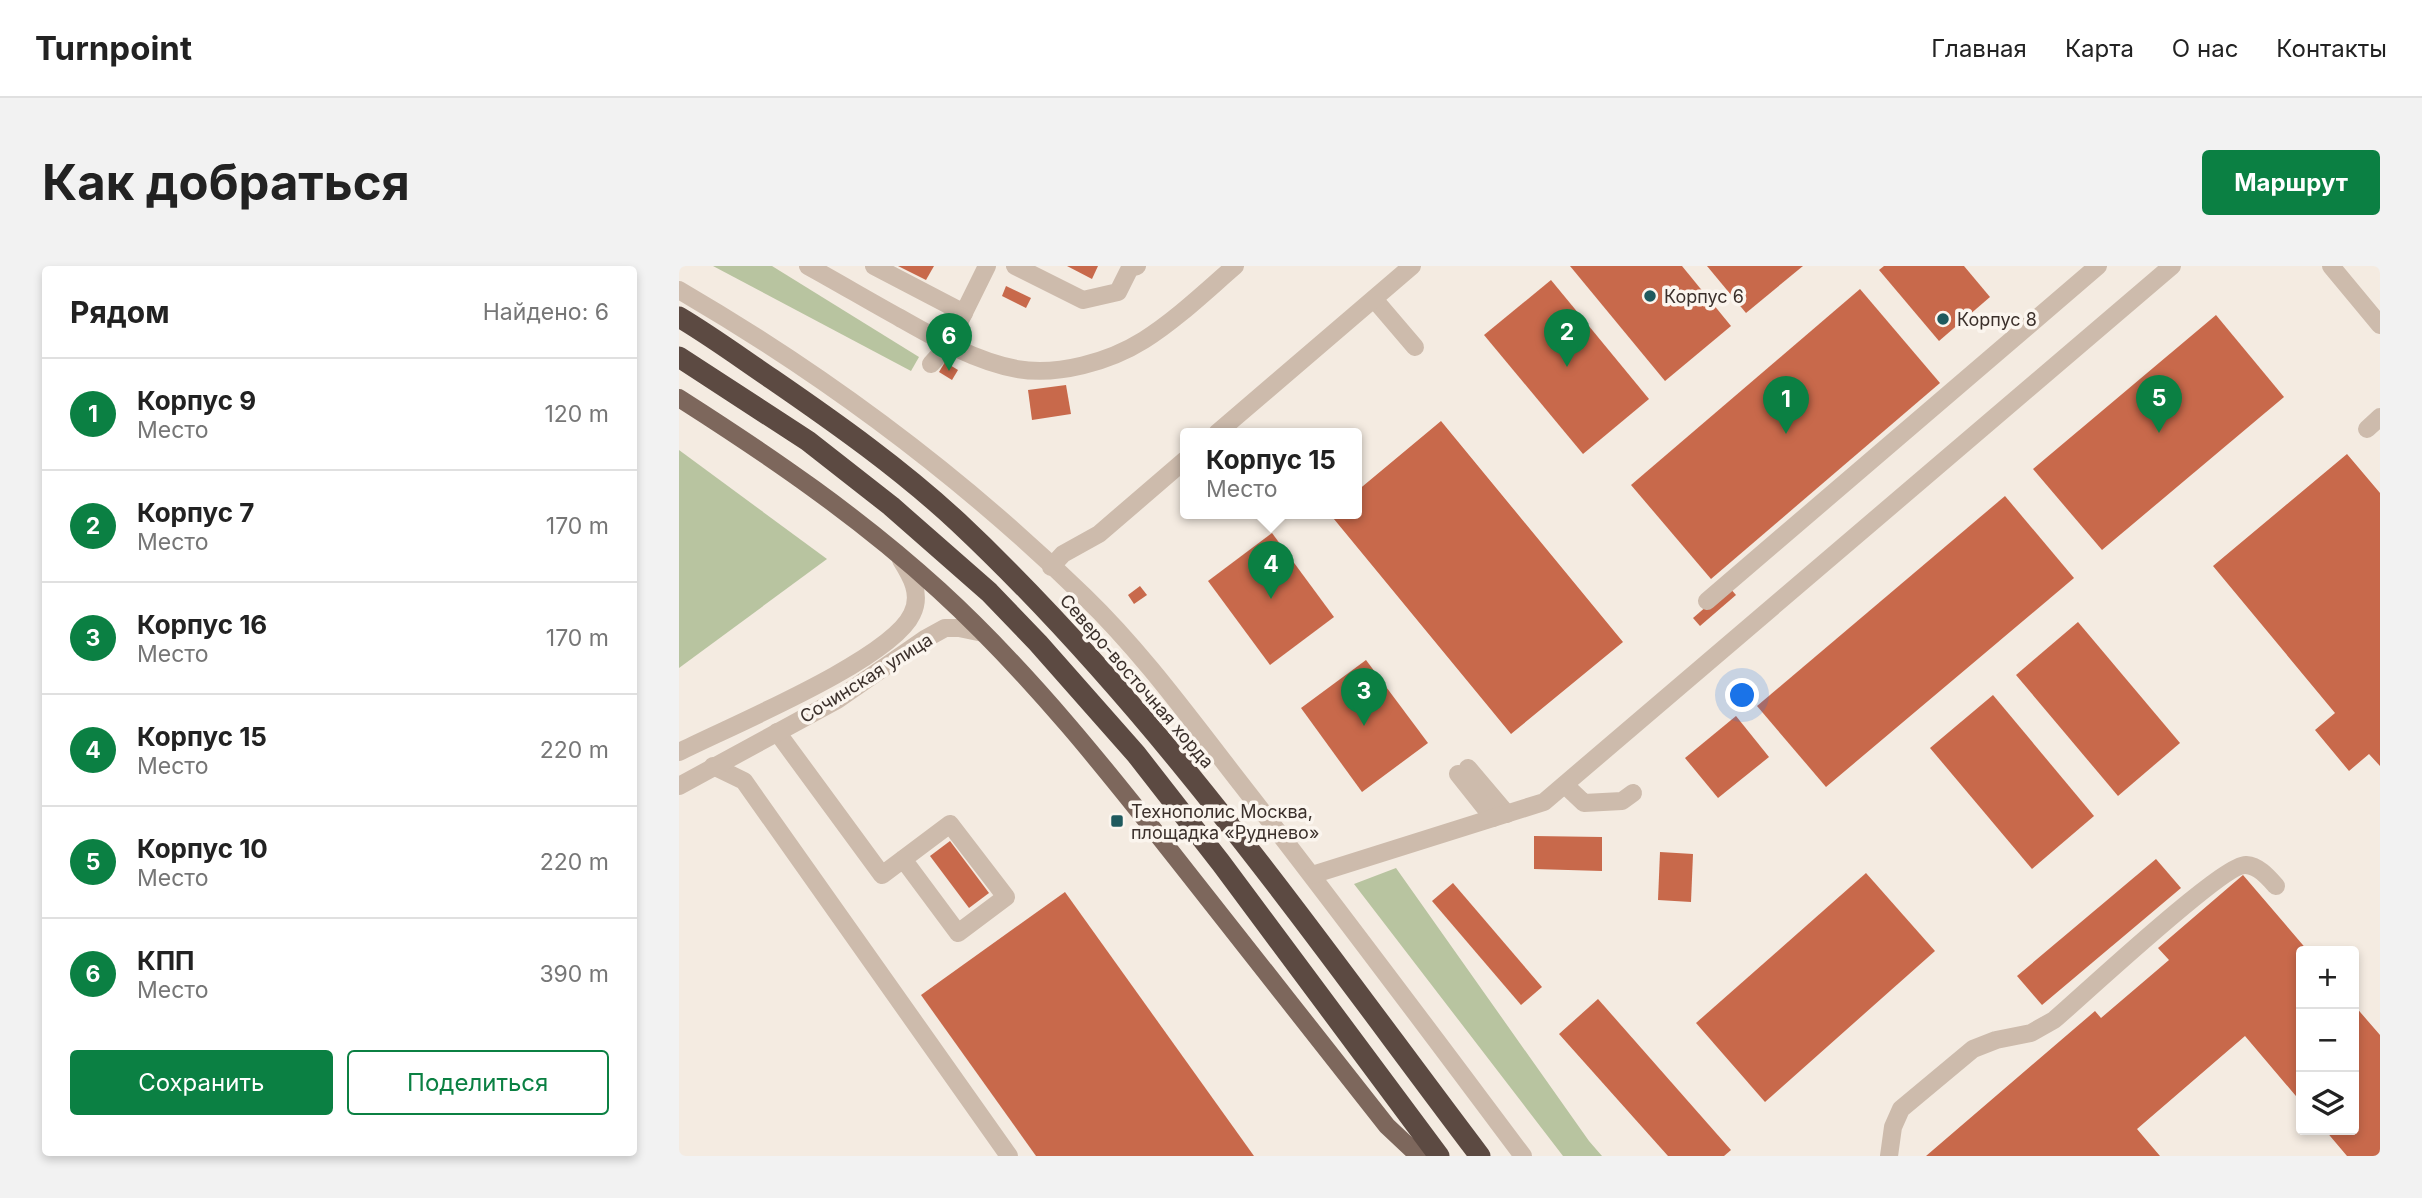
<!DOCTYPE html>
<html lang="ru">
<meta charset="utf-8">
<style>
:root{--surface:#fff;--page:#f2f2f2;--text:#222;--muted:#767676;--line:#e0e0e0;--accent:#0b8043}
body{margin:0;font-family:Inter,sans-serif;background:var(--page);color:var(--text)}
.controls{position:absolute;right:21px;bottom:21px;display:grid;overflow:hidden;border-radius:7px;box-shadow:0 4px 10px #0003}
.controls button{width:63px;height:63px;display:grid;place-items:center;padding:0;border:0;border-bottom:2px solid var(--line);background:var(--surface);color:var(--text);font:35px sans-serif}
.you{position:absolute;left:1064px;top:430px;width:24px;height:24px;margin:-18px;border:5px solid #fff;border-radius:50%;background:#1a73e8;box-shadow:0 0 0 10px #1a73e833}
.badge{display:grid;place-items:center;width:46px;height:46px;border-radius:50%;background:var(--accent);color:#fff;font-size:23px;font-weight:700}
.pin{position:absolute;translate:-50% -58px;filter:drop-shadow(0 2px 4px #0008)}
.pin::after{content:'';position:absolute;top:37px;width:24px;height:21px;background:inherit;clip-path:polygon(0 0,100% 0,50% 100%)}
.popup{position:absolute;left:501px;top:162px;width:182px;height:91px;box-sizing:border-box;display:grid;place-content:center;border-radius:7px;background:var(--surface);filter:drop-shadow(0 2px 5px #0005);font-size:23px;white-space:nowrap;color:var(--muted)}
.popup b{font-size:26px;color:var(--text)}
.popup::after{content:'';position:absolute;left:50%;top:100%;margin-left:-14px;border:14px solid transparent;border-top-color:var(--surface)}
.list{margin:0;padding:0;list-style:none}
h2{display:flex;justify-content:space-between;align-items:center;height:91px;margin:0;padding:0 28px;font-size:30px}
h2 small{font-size:23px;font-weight:400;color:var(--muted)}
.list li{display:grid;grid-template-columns:46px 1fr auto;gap:21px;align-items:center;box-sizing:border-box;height:112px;padding:0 28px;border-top:2px solid var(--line)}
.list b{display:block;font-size:26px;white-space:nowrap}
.list p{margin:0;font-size:23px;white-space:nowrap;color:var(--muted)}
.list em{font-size:23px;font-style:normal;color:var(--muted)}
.actions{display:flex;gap:14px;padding:21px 28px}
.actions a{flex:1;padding:16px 0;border:2px solid var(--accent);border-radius:7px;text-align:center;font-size:24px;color:var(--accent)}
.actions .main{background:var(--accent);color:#fff}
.icon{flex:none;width:38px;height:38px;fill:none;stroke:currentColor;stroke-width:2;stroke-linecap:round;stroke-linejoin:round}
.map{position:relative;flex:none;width:1701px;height:890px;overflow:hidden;border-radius:7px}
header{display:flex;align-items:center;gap:42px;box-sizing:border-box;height:98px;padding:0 35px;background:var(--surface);border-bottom:2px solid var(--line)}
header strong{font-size:33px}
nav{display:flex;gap:38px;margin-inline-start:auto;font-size:24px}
.intro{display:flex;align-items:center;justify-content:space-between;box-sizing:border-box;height:168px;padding:0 42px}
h1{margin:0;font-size:49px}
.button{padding:18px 32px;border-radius:7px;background:var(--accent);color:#fff;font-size:24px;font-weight:700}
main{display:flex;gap:42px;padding:0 42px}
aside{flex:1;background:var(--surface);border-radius:7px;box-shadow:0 4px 10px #0003}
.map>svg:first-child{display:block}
.green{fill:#b8c4a0}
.building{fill:#c8694b}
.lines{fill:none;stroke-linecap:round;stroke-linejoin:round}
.minor{stroke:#cdbbac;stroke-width:18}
.major{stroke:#7d675c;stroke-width:18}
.highway{stroke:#5c4a42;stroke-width:21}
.poi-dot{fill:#1f5a5e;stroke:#fbf5ee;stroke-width:2.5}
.labels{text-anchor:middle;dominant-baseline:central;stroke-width:7;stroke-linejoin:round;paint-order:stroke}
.poi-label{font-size:18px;fill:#3b302b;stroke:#fbf5ee;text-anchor:start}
.street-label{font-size:18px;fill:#3b302b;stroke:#fbf5ee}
</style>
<header>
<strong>Turnpoint</strong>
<nav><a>Главная</a><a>Карта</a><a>О нас</a><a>Контакты</a></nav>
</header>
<div class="intro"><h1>Как добраться</h1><a class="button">Маршрут</a></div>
<main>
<aside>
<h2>Рядом<small>Найдено: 6</small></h2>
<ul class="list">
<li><span class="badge">1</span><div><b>Корпус 9</b><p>Место</p></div><em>120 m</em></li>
<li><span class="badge">2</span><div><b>Корпус 7</b><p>Место</p></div><em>170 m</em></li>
<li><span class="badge">3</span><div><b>Корпус 16</b><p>Место</p></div><em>170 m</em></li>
<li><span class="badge">4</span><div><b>Корпус 15</b><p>Место</p></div><em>220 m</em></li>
<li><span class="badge">5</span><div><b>Корпус 10</b><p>Место</p></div><em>220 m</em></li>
<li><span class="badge">6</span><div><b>КПП</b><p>Место</p></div><em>390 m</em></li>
</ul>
<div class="actions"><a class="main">Сохранить</a><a>Поделиться</a></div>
</aside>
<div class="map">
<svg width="1701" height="890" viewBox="0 0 1701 890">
<rect width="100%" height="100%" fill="#f4ebe1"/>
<g class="green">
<path d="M34 0H93L240 91 232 105Z"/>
<path d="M0 184 148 293 0 402Z"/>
<path d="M717 602 910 875 923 890H884L675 618Z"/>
</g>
<g class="building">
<path d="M219 0H255L247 14Z"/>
<path d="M388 0H419L413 13Z"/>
<path d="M891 0H1003L1052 60 986 115Z"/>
<path d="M1028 0H1124L1067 47Z"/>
<path d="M1205 0H1285L1311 31 1260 75 1200 4Z"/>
<path d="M872 14 970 133 904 188 805 69Z"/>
<path d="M327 20 352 32 347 42 323 30Z"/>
<path d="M1181 23 1261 117 1032 313 952 219Z"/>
<path d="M1537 49 1605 131 1423 284 1354 203Z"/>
<path d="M266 96 279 104 273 114 260 106Z"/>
<path d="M387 119 392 148 353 154 349 124Z"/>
<path d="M762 155 944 376 832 468 650 247H678V225Z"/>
<path d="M1668 188 1701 227V500L1690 488 1670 505 1636 464 1656 447 1534 300Z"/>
<path d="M1326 230 1395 312 1147 521 1078 440Z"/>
<path d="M593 267 655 351 591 399 529 315Z"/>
<path d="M461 320 468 329 455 338 449 329Z"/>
<path d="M1050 321 1057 329 1021 360 1014 352Z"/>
<path d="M1399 356 1501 477 1439 530 1337 409Z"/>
<path d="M687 394 749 477 683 526 622 442Z"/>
<path d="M1314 429 1415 550 1353 603 1251 482Z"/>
<path d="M1057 450 1090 491 1039 532 1006 492Z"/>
<path d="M855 570 923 571V605L855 603Z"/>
<path d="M271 575 310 627 290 642 251 590Z"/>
<path d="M981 586 1014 588 1012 636 979 634Z"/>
<path d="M1477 593 1502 622 1363 739 1338 710Z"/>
<path d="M1187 607 1256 685 1086 836 1017 757Z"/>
<path d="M1564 609 1629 685H1622V836L1566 770 1458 863 1481 890H1247L1416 745 1422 752 1490 694 1479 682Z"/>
<path d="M774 617 863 721 842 739 753 635Z"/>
<path d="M386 626 575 890H357L242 729Z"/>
<path d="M919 733 1052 884 1045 890H989L880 768Z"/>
<path d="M1675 739 1701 769V887L1698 890H1668L1646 864H1675Z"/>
</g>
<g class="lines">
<g class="minor">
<path d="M129 0C160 17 190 35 221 52 258 73 296 95 338 103 379 110 430 96 465 74 498 53 527 25 556 0"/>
<path d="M195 0 285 47"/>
<path d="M336 0 404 34 439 26 451 2 458 0"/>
<path d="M1652 0 1701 59"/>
<path d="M0 24C146 109 284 212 405 330 464 387 512 454 562 518 658 641 751 766 844 890"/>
<path d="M695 33 736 81"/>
<path d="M252 98 269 79 308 0"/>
<path d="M1688 163 1701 151"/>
<path d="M538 167 733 0"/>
<path d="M372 301 384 288 420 268 506 194"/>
<path d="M1028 335 1419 0"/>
<path d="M98 466 203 609 271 558 327 631 279 667 224 593"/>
<path d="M0 486C49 461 212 394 233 348 243 328 232 310 222 294"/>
<path d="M34 500 65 515 330 890"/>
<path d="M789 502 828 548"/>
<path d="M779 508 814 552"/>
<path d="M886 519 905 537 943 535 954 527"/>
<path d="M0 520 158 434 246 373 266 362H280L304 367"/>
<path d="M633 609 865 536 1493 0"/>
<path d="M1210 890 1214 861 1222 843 1294 783 1317 774 1352 767 1375 754C1401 732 1545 597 1567 599 1580 600 1589 611 1597 620"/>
</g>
<path class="major" d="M0 132C91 190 180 251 260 324 352 408 431 508 508 606 575 691 641 775 708 860L740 890"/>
<g class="highway">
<path d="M0 51C32 70 62 92 93 113 157 157 222 203 279 256 479 444 636 672 801 890"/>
<path d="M0 91 129 175 212 240 310 326 359 377 457 488 542 597 760 890"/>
</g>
</g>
<g class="poi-dot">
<circle cx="971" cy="30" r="7"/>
<circle cx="1264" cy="53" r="7"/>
<rect x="431" y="548" width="14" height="14" rx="3.5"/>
</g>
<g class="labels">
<g class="poi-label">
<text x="985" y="30">Корпус 6</text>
<text x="1278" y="53">Корпус 8</text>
<text x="452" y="545">Технополис Москва,<tspan x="452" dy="21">площадка «Руднево»</tspan></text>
</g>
<g class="street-label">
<text transform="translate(187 412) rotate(-32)">Сочинская улица</text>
<text transform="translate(458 415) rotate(49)">Северо-восточная хорда</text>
</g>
</g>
</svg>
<div class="controls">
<button>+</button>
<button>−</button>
<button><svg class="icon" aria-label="layers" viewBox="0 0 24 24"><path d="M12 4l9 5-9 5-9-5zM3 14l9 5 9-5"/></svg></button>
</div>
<div class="you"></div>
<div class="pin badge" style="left:1107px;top:168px">1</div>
<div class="pin badge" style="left:888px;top:101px">2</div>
<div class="pin badge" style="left:685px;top:460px">3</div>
<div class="pin badge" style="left:592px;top:333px">4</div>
<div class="popup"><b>Корпус 15</b>Место</div>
<div class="pin badge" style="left:1480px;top:167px">5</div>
<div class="pin badge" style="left:270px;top:105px">6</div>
</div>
</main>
